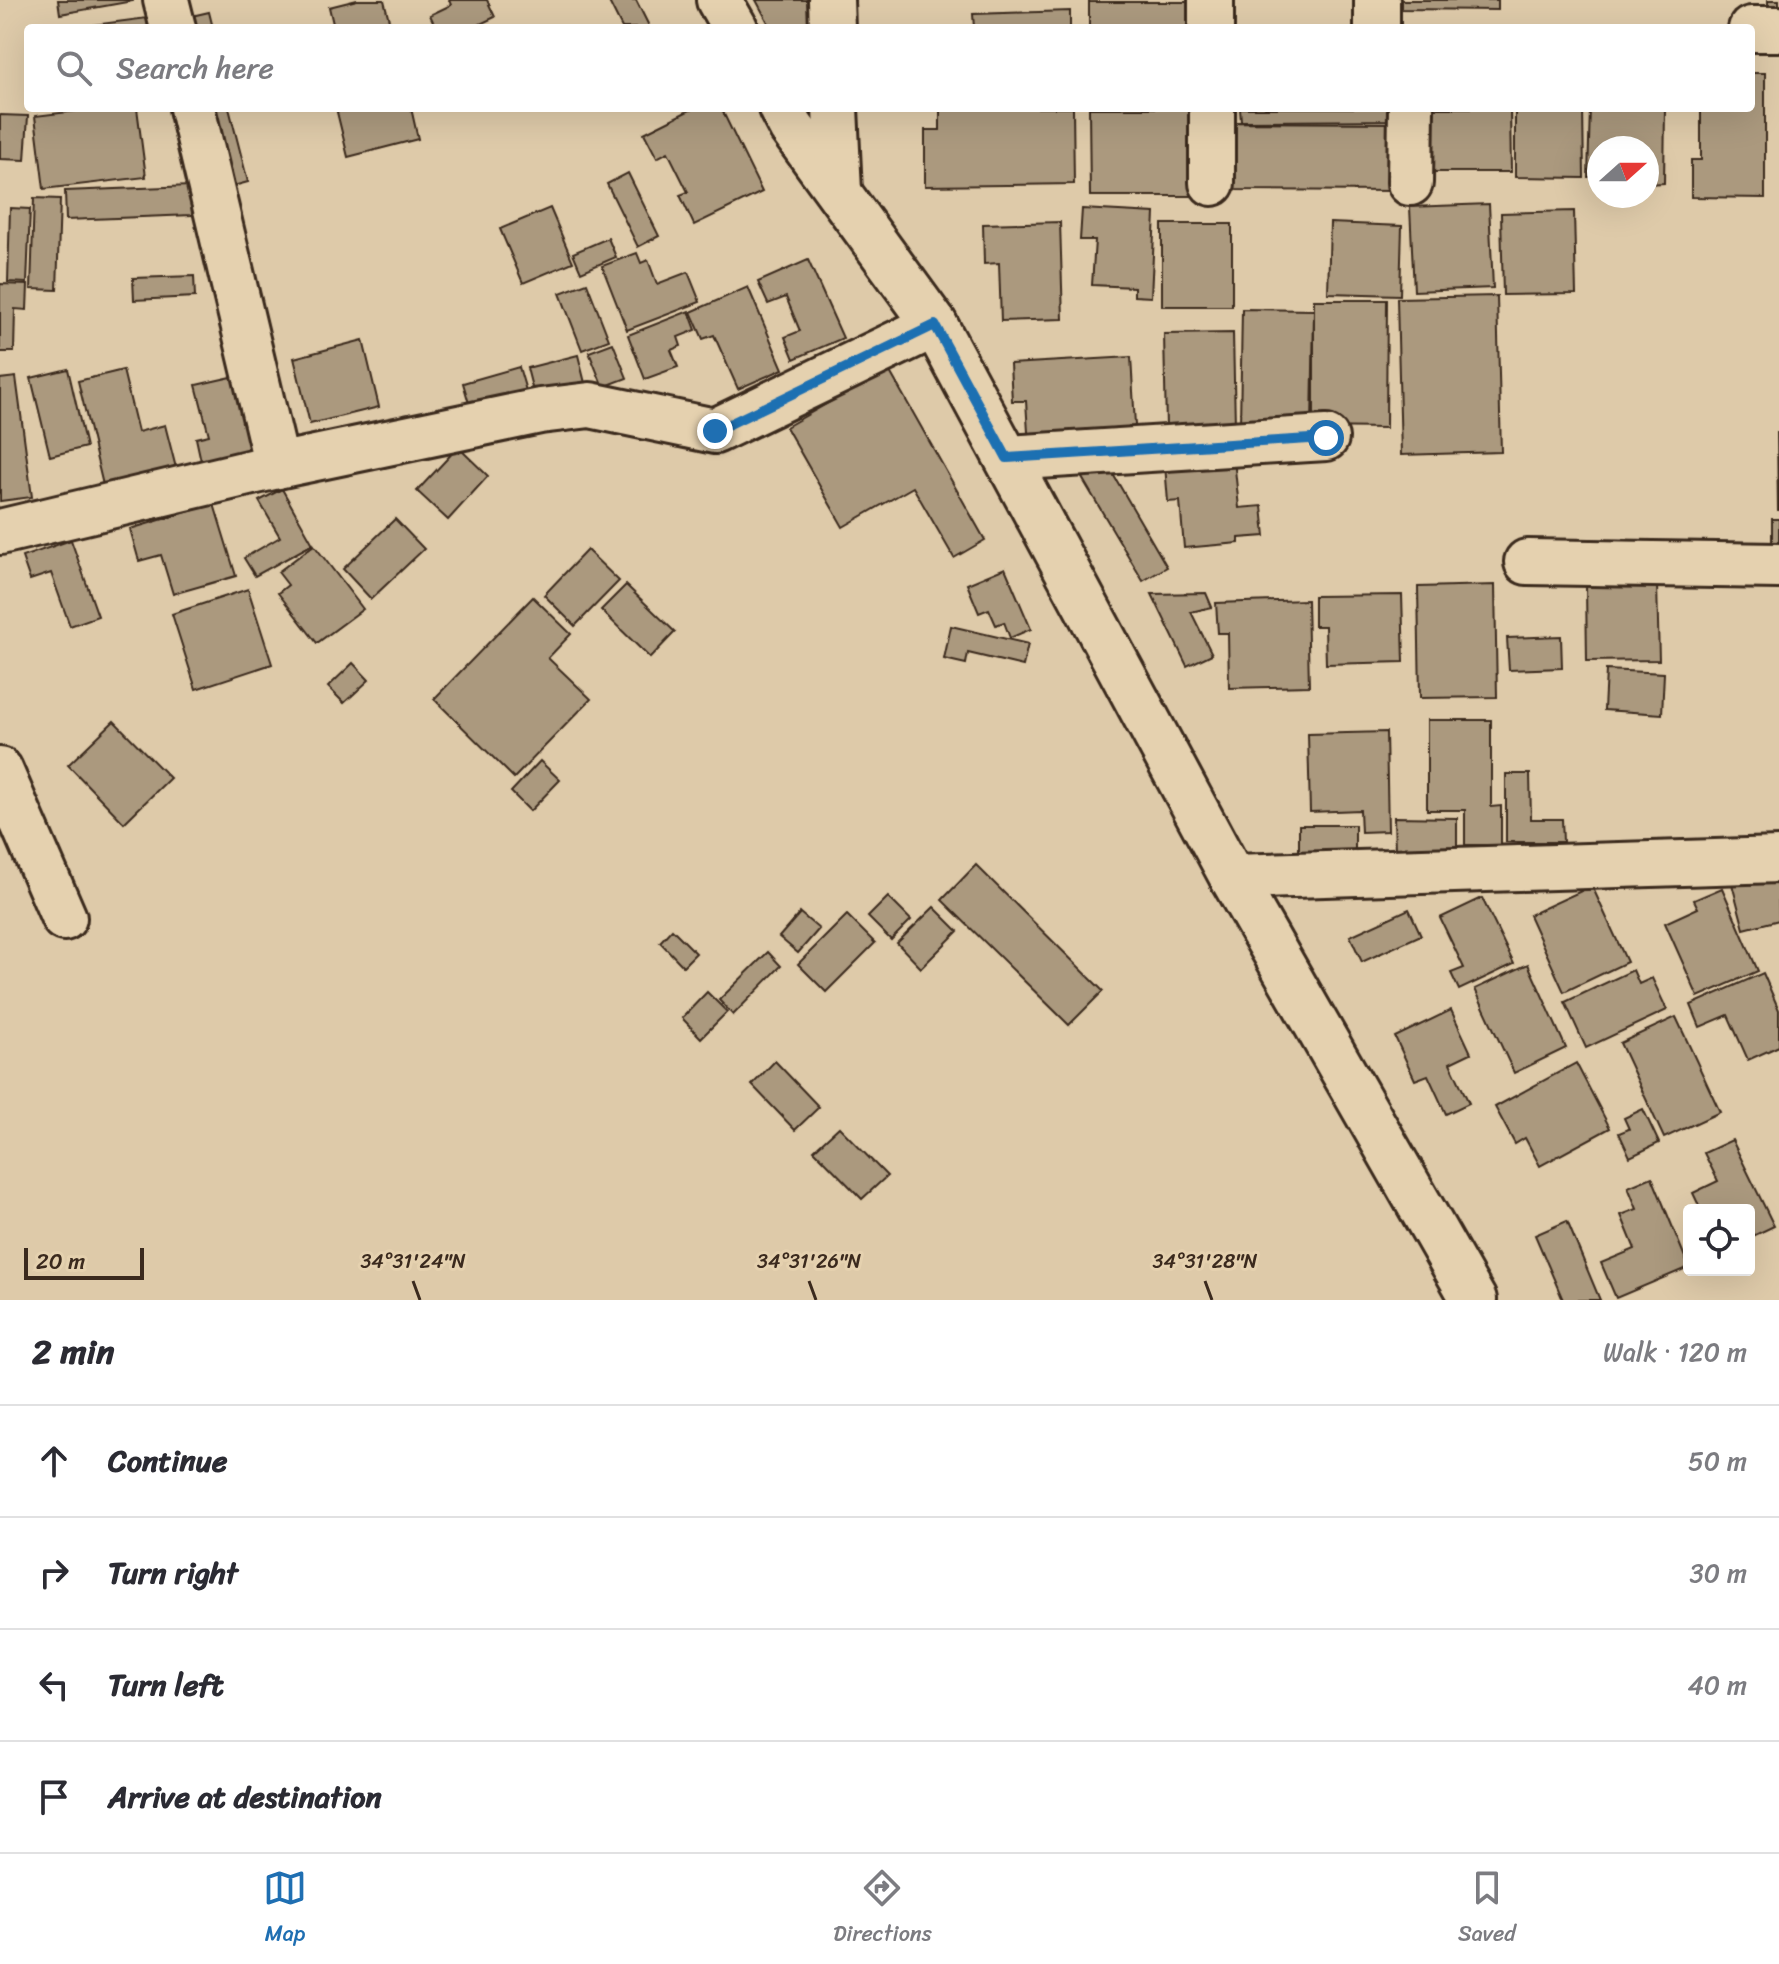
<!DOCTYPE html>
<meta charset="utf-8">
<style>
:root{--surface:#fff;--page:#f2f2f3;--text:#2b2b33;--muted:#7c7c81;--line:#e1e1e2;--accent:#1f6fb2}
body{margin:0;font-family:Sriracha,sans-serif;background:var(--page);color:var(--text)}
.controls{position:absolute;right:24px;bottom:24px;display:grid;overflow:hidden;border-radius:8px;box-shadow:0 8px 32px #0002}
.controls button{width:72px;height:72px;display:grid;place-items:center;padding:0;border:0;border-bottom:2px solid var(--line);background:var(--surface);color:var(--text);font:40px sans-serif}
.compass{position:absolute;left:1587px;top:136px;width:72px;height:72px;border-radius:50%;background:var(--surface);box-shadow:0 8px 32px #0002;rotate:69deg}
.scale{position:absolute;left:24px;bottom:20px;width:120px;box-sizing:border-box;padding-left:8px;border:4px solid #3b2a1e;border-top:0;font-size:22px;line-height:28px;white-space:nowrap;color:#3b2a1e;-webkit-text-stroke:6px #e5d1af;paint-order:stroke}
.stop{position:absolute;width:24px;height:24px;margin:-18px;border:6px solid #1f6fb2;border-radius:50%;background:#fff}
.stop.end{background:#1f6fb2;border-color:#fff;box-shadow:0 2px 8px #0008}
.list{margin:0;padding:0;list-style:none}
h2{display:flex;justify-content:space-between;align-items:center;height:104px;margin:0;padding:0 32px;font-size:34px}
h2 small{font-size:26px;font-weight:400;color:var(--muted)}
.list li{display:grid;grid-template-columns:52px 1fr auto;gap:24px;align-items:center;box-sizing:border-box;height:112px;padding:0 32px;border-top:2px solid var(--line)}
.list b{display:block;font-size:30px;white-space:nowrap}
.list em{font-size:26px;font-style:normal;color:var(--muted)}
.icon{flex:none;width:44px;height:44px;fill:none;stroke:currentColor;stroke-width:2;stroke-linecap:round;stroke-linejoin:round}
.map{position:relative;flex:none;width:1779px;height:1300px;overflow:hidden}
.search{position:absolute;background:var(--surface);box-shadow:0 8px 32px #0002;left:24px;right:24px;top:24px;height:88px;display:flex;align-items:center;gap:20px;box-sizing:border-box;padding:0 28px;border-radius:8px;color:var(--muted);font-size:30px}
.sheet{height:552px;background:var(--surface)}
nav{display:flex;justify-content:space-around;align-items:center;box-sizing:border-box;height:112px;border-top:2px solid var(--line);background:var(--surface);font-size:22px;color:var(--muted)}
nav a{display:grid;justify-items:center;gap:4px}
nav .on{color:var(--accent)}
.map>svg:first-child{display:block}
.building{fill:#ab997e;stroke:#3b2a1e;stroke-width:2}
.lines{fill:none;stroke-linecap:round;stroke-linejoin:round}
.minor-casing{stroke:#3b2a1e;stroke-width:50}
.minor{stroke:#e5d1af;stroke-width:44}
.route{stroke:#1f6fb2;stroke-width:10}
.ticks{fill:none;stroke:#3b2a1e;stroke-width:3}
.ticks-label{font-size:20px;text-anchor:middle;fill:#3b2a1e;stroke:#e5d1af;stroke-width:6;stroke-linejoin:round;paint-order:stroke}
</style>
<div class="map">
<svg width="1779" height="1300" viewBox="0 0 1779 1300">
<rect width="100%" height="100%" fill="#decaa9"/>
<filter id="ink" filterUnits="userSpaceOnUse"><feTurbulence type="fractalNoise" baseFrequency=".0125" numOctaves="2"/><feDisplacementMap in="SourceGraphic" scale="16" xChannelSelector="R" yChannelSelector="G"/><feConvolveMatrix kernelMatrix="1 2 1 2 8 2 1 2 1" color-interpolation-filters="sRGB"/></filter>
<g filter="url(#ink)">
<g class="building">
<path d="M58 0H133V1L60 14Z"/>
<path d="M357 0H384L391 28H334L329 7Z"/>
<path d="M449 0H487L495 17 472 28H436L430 15 451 5Z"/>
<path d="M608 0H636L650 28H622Z"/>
<path d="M756 0H812L817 22 805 28H771Z"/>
<path d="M1398 0H1498V10L1398 9Z"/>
<rect x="1768" y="0" width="11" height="9"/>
<rect x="1089" y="2" width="107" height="26"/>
<path d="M1070 11V28H974L973 14Z"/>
<path d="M209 12 213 28H185L183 18Z"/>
<path d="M147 18 148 28H70Z"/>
<path d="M1751 73H1765V198L1691 197V160H1701V108H1751Z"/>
<path d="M101 108H137L146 177 44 189 35 116Z"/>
<path d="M194 108H229L248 182 215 191Z"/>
<path d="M336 108H411L418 139 348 157Z"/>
<path d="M694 108H721L762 192 694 225 680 195 688 192 668 152 657 158 644 133Z"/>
<path d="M940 108H1073L1074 184 925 186V130H940Z"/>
<path d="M1089 108H1196V196H1090Z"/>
<path d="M1240 108H1401L1402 120 1241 121Z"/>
<path d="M1433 108H1510L1511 172H1433Z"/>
<path d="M1515 108H1583L1584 178 1515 177Z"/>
<path d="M1590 108H1665L1664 183 1647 184V148H1599V177H1588Z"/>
<path d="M0 115 28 116 25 160 0 159Z"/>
<path d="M1233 122 1401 123V191L1233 190Z"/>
<path d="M628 173 659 236 638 247 607 184Z"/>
<path d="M191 186 192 215 66 220 65 191Z"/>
<path d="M34 198 60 199 57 290 31 289Z"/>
<path d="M1489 204 1493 288 1414 291 1410 207Z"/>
<path d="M10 208 30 209 27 283 8 282Z"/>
<path d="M550 208 573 262 523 283 500 229Z"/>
<path d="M1082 209 1155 213 1151 297 1134 296V287L1092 285 1095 240H1080Z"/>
<path d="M1574 211 1576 294 1503 295 1501 213Z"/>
<path d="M1060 222 1063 319 1001 321 999 263 984 264 983 224Z"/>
<path d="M1330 223 1402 226 1400 295 1328 293Z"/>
<rect x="1162" y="224" width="70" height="82"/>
<path d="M608 238 616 257 581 272 573 253Z"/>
<path d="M637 253 641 263 648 260 657 284 688 272 700 302 627 330 602 266Z"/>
<path d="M808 260 843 338 794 359 785 337 800 331 786 297 768 304 758 282Z"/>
<path d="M194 276 195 297 134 300 133 278Z"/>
<path d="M587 283 609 340 582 350 560 293Z"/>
<path d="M0 284 28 285 27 310 15 309 14 352H0Z"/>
<path d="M748 287 783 369 738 389 714 335 703 339 691 312Z"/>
<path d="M1497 296 1501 452 1401 455 1397 298Z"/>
<path d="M1314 300H1387L1386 428 1314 427Z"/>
<path d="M1242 309 1314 310 1312 427 1240 426Z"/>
<path d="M689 311 696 330 678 337 681 346 671 350 678 367 645 379 628 335Z"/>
<path d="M1233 333 1235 426 1166 428 1164 334Z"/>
<path d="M363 340 379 407 310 424 294 358Z"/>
<path d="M613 343 627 378 603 387 589 352Z"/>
<path d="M578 355 587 391 536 403 527 368Z"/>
<path d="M1131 357 1136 442 1029 448 1026 401H1012L1010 364Z"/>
<path d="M885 363 985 540 954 558 913 487 843 527 786 427 837 398 833 392Z"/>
<path d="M519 367 529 401 473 417 463 383Z"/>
<path d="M68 369 86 447 50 456 31 378Z"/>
<path d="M123 370 138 432 165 425 176 468 103 485 78 381Z"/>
<path d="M236 376 253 449 201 461 196 438 209 435 196 385Z"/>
<path d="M16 377 32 497 0 501V379Z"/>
<path d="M1777 433H1779V510H1778Z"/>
<path d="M458 447 488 476 448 520 417 491Z"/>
<path d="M1103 457 1167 567 1143 581 1078 471Z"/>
<path d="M1234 459 1239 508 1262 506 1265 536 1239 538V543L1184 548 1180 501 1168 502 1165 465Z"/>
<path d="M282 489 313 544 255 576 244 558 280 537 259 501Z"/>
<path d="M214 504 236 576 173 594 161 555 139 561 130 529Z"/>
<path d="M395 519 424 549 371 599 343 569Z"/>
<rect x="1772" y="519" width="7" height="35"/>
<path d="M71 540 98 616 70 626 51 573 30 580 22 557Z"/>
<path d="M314 545 363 609 317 643 278 593 288 585 278 572Z"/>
<path d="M587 550 619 581 575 626 544 595Z"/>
<path d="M1005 568 1031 629 1010 638 1004 622 996 625 989 609 979 613 967 584Z"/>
<path d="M1657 584 1659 660 1587 661 1586 585Z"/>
<path d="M626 585 675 632 650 658 601 610Z"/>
<path d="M1495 585 1497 697 1420 698 1418 587Z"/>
<path d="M248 589 272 664 196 689 172 614Z"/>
<path d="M1206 593 1212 607 1191 612 1212 654 1187 666 1152 594Z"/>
<path d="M1402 595 1404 662 1326 664 1325 626H1314V596Z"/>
<path d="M533 597 571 634 548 658 591 699 514 778 434 699Z"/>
<path d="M1307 600 1309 686 1229 688 1228 633H1218L1216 603Z"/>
<path d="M951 626 1028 644 1023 666 968 653 966 664 944 659Z"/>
<path d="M1561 636 1562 668 1509 670 1507 638Z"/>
<path d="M353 663 369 680 344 703 328 687Z"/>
<path d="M1606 670 1664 673 1662 714 1604 710Z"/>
<path d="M1427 720H1491V807L1501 806V845H1465V810H1427Z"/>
<path d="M114 721 170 778 124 823 68 765Z"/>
<path d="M1386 732 1388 831 1361 832 1360 810 1310 812 1308 734Z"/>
<path d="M540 761 560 780 530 811 511 792Z"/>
<path d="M1506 774H1530L1531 819H1562L1563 842H1506Z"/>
<path d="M1394 817 1457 818V851H1395Z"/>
<path d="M1299 825H1355V854L1299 853Z"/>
<path d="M976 865 1103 991 1069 1025 942 900Z"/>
<path d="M1778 871 1779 920 1744 929 1732 884Z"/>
<path d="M1592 886 1627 962 1564 992 1529 915Z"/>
<path d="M1722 888 1758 971 1698 997 1665 923 1698 908 1694 900Z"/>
<path d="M888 897 911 920 891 940 868 917Z"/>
<path d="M1482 898 1514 964 1459 990 1451 973 1464 968 1440 918Z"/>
<path d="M934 907 958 931 921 968 897 943Z"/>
<path d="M1409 909 1421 935 1362 962 1350 936Z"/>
<path d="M800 913 819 929 798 953 779 937Z"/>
<path d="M847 915 875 943 826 992 798 964Z"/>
<path d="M672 929 696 953 683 966 660 942Z"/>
<path d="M768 952 781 966 733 1015 719 1000Z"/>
<path d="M1528 964 1566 1048 1514 1073 1475 989Z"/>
<path d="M1633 970 1639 984 1652 978 1667 1010 1586 1048 1565 1002Z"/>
<path d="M1763 973 1779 1010V1046L1748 1060 1728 1015 1700 1027 1691 1005Z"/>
<path d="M707 992 727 1012 701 1038 682 1018Z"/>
<path d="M1451 1010 1471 1053 1450 1063 1469 1103 1446 1114 1428 1075 1415 1080 1395 1037Z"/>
<path d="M1676 1017 1720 1112 1664 1138 1620 1043Z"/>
<path d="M775 1061 819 1107 795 1130 752 1085Z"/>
<path d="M1576 1063 1610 1128 1540 1166 1525 1138 1515 1144 1495 1107Z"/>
<path d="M1643 1109 1659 1143 1630 1157 1619 1133 1629 1129 1624 1118Z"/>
<path d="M839 1127 887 1176 862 1199 814 1150Z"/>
<path d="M1732 1140 1774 1226 1749 1238V1210H1701L1693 1193 1718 1181 1704 1153Z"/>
<path d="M1652 1177 1689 1267 1616 1298 1601 1263 1635 1249 1621 1215 1637 1209 1628 1187Z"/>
<path d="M1567 1221 1600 1300H1563L1535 1235Z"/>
</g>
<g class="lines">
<defs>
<g id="minor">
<path d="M166 0 173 28"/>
<path d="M719 0 735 28"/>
<path d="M831 0 832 28"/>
<path d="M1211 0V28"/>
<path d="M1377 0V28"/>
<path d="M1751 29H1779"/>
<path d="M192 108 277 466 540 411 590 405 715 431 935 325"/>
<path d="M781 108 791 127 935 325 1232 877 1474 1300"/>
<path d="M835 108 839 192"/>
<path d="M1212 108V183"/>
<path d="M1410 183 1411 108"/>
<path d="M1007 458 1326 438"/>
<path d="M0 532 277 466"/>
<path d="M1527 562 1779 566"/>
<path d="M0 770 64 918"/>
<path d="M1232 877 1779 860"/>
</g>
</defs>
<use href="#minor" class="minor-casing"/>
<use href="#minor" class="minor"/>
</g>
</g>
<g class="lines" filter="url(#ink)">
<path class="route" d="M715 431 935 325 1007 458 1326 438"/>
</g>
<path class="ticks" d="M413 1281 420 1300M809 1281 816 1300M1205 1281 1212 1300"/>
<g class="ticks-label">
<text x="413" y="1268">34°31'24"N</text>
<text x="809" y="1268">34°31'26"N</text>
<text x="1205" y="1268">34°31'28"N</text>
</g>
</svg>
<div class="controls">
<button><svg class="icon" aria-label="locate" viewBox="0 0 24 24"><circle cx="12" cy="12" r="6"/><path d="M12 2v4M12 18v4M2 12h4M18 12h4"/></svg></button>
</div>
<svg class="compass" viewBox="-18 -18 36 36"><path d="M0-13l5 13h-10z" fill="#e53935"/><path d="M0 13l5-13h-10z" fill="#7c7c81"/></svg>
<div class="scale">20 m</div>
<div class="stop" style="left:1326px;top:438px"></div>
<div class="stop end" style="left:715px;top:431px"></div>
<div class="search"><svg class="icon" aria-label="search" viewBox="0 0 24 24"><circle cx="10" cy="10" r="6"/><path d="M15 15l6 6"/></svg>Search here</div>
</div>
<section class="sheet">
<h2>2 min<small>Walk · 120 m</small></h2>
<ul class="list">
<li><svg class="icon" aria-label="ahead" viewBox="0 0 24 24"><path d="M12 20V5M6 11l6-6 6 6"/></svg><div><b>Continue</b></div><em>50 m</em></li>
<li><svg class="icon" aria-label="right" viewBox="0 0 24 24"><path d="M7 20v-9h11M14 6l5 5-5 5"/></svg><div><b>Turn right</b></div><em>30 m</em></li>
<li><svg class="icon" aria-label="left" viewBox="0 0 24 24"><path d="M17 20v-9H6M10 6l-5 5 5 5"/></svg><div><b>Turn left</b></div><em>40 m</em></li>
<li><svg class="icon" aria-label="arrive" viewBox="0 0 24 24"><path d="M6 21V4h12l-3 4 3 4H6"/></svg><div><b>Arrive at destination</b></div></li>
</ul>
</section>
<nav>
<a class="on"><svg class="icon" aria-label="map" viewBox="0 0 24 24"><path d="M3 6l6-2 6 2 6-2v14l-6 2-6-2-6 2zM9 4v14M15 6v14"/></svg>Map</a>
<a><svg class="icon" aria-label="directions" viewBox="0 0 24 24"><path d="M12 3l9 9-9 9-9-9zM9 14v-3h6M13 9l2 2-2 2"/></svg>Directions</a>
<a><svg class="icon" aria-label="saved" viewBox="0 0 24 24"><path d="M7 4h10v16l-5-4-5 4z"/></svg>Saved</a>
</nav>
